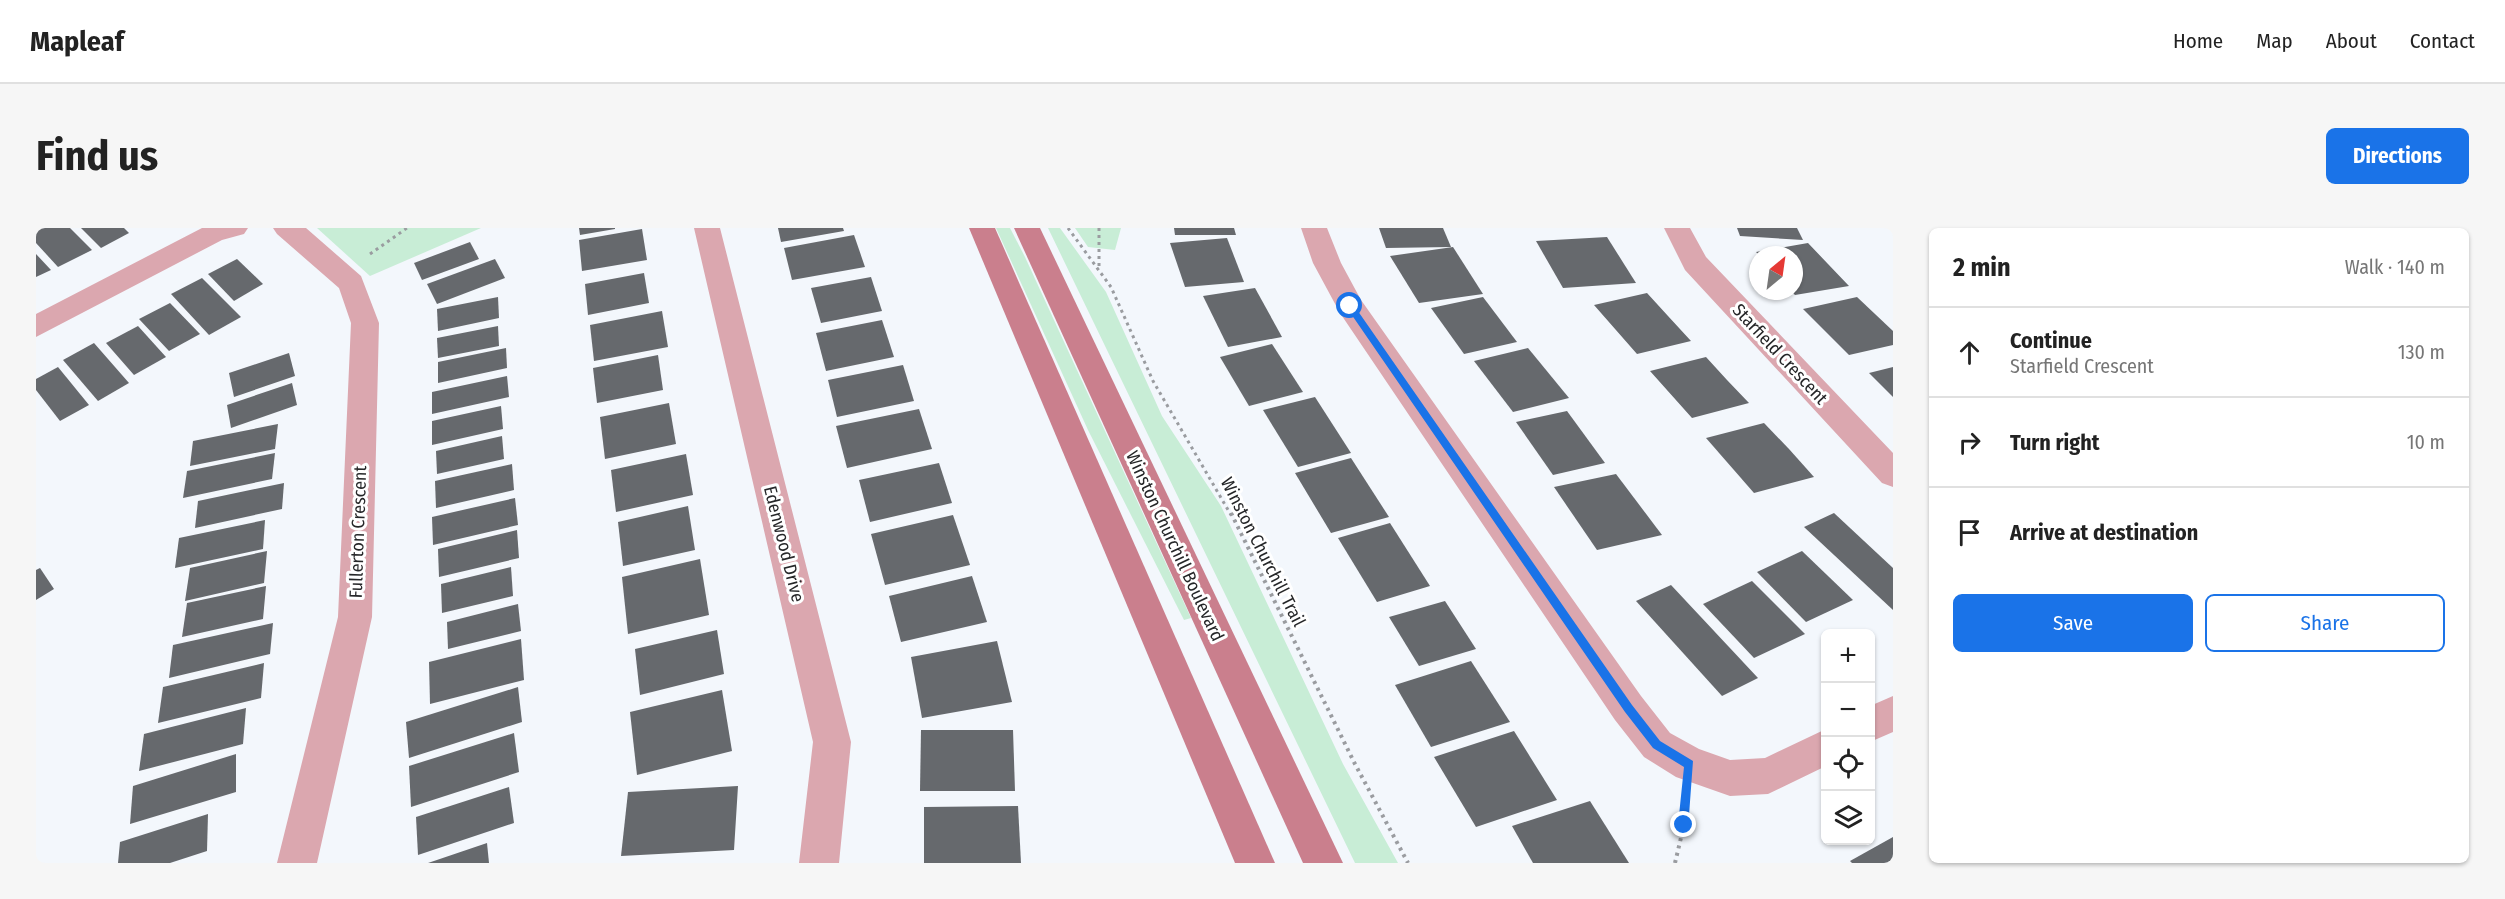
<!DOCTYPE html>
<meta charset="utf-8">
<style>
:root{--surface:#fff;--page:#f6f6f6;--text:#222;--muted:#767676;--line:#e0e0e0;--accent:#1a73e8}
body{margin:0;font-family:"Fira Sans Condensed",sans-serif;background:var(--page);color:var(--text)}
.controls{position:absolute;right:18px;bottom:18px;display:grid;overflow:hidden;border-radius:9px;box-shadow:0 2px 4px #0004}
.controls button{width:54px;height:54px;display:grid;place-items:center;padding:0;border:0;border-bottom:2px solid var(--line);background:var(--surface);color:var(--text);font:30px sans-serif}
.compass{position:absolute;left:1713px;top:18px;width:54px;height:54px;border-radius:50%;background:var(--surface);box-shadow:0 2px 4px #0004;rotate:29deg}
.stop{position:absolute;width:18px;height:18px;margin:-14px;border:4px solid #1a73e8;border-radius:50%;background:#fff}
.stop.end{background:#1a73e8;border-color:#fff;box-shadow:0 2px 6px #0008}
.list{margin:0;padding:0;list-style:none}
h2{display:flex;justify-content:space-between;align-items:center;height:78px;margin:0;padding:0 24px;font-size:26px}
h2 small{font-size:20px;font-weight:400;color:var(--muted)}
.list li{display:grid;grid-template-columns:39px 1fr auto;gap:18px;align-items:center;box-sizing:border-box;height:90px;padding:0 24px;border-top:2px solid var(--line)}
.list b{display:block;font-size:22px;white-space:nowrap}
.list p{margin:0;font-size:20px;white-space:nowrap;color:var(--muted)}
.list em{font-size:20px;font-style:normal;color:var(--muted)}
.actions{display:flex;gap:12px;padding:18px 24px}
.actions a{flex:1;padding:14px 0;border:2px solid var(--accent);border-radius:9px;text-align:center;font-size:21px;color:var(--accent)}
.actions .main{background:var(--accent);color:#fff}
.icon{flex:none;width:33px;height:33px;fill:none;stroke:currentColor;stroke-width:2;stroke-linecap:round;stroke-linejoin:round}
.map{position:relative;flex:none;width:1857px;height:635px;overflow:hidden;border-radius:9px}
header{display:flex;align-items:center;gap:36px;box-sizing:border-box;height:84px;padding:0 30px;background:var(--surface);border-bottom:2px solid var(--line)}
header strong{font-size:28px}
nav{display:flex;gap:33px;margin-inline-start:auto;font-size:21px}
.intro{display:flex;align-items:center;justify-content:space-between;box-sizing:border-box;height:144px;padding:0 36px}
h1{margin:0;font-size:42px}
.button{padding:15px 27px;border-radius:9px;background:var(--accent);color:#fff;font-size:21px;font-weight:700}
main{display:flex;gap:36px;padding:0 36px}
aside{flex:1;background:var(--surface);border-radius:9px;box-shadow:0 2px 4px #0004}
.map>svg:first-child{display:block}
.green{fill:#c8edd6}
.building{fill:#66696d}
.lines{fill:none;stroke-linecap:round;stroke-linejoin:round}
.path-far1{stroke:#9a9ca0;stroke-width:3;stroke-dasharray:3 4;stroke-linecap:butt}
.path{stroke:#9a9ca0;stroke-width:4;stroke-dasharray:3 4.5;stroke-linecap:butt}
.minor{fill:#dba7af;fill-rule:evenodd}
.tertiary{fill:#dba7af;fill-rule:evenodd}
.secondary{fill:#ca7f8d;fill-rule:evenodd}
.route{fill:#1a73e8}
.labels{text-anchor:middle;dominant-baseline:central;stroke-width:6;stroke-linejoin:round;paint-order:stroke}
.street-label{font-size:18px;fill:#262729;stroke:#fff}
</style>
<header>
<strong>Mapleaf</strong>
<nav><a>Home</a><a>Map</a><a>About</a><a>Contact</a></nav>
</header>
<div class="intro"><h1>Find us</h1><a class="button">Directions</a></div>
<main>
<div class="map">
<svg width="1857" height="635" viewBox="0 0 1857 635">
<rect width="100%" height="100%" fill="#f3f7fc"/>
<g class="green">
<path d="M281 0H445L334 48Z"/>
<path d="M960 0H974L989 29 1155 390 1148 392 1052 202Z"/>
<path d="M1012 0H1024L1070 64 1126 188 1185 278 1307 536 1362 635H1319Z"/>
<path d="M1039 0H1085L1079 22 1052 19Z"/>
</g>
<g class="building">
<path d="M4 0H34L56 22 22 39 0 15V2Z"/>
<path d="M45 0H88L93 5 65 20Z"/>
<path d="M543 0H579V1L544 7Z"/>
<path d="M742 0H807L808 3 745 14Z"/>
<path d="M1138 0H1198L1200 7H1139Z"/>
<path d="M1343 0H1407L1415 19 1350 20Z"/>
<path d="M1701 0H1761L1767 12 1704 8Z"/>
<path d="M606 1 611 32 546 43 543 12Z"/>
<path d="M818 7 829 39 756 52 748 20Z"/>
<path d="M1571 9 1600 55 1527 60 1500 13Z"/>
<path d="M1191 10 1208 54 1149 59 1134 15Z"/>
<path d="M434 14 443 31 386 52 378 35Z"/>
<path d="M1772 15 1792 36 1813 58 1759 67 1755 63H1758V27H1723L1720 24Z"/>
<path d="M1417 19 1447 66 1383 75 1354 28Z"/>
<path d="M0 26 15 42 0 49Z"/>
<path d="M201 31 227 56 198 73 172 46Z"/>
<path d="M459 31 469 50 401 76 391 56Z"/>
<path d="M608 45 613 75 552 87 549 56Z"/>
<path d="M835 49 846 83 785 95 775 60Z"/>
<path d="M166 50 205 89 173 107 135 66Z"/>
<path d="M1219 60 1246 109 1192 119 1167 68Z"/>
<path d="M1611 65 1632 88 1655 113 1601 126 1558 77Z"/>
<path d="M462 69 463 90 402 103 401 81Z"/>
<path d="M1447 69 1481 114 1428 126 1395 80Z"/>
<path d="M1821 69 1857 103V117L1813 127 1767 81Z"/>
<path d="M134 75 164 106 133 123 103 91Z"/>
<path d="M626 83 632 119 558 133 554 97Z"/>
<path d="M846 92 858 129 790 143 780 105Z"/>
<path d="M102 98 130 129 98 147 70 115Z"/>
<path d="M462 98 463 118 402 130 401 110Z"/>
<path d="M58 115 93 155 62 173 27 132Z"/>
<path d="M1236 116 1267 164 1213 178 1184 129Z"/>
<path d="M470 120 471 140 402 155V134Z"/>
<path d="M1492 120 1533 170 1477 184 1438 133Z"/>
<path d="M253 125 259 148 198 169 193 145Z"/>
<path d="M622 127 627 162 561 175 557 140Z"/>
<path d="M1670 129 1691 152 1713 175 1656 190 1614 143Z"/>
<path d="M867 137 878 173 801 189 792 152Z"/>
<path d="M22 139 53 177 24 193 0 162V151Z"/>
<path d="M1857 139V169L1833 145Z"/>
<path d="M471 148 473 169 396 186V164Z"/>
<path d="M256 155 261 177 195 200 191 177Z"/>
<path d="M1279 169 1315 225 1262 239 1227 182Z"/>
<path d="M633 175 640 216 569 231 564 189Z"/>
<path d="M465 178 467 201 396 217V193Z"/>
<path d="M883 181 896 221 811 240 800 198Z"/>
<path d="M1531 183 1569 235 1517 247 1480 194Z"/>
<path d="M1728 195 1753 221 1778 249 1718 265 1670 210Z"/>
<path d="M242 196 239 221 154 238 157 213Z"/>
<path d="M466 208 468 231 401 246 400 223Z"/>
<path d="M239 225 236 251 147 270 151 243Z"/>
<path d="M650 226 657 267 580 284 575 242Z"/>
<path d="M1315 230 1353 289 1295 305 1259 245Z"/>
<path d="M903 235 916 275 834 294 823 252Z"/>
<path d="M476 236 478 262 400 280 399 253Z"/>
<path d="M1580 246 1626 307 1561 322 1518 259Z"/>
<path d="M248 255 246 281 159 300 162 273Z"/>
<path d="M479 270 482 297 397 317 396 289Z"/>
<path d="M652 278 659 322 587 338 582 294Z"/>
<path d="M1798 285 1857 340V382L1768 299Z"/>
<path d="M917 287 934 337 849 357 835 306Z"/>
<path d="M229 292 227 321 139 340 143 310Z"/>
<path d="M1354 295 1394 358 1341 374 1302 310Z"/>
<path d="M481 302 483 330 403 349 402 321Z"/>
<path d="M231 323 228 355 149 373 154 340Z"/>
<path d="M1766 323 1817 372 1770 394 1721 344Z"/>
<path d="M664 331 673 387 592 406 586 349Z"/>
<path d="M475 339 477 368 406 385 405 356Z"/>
<path d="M4 340 18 361 0 372V342Z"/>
<path d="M936 348 951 394 865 414 853 368Z"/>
<path d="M1716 353 1769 406 1718 430 1667 376Z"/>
<path d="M1635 357 1722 450 1686 468 1600 373Z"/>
<path d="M230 358 227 391 146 409 151 375Z"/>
<path d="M1409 373 1440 421 1383 438 1353 389Z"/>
<path d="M482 376 485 403 412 421 411 394Z"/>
<path d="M237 395 234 426 133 450 137 417Z"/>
<path d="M681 402 688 446 604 467 599 421Z"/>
<path d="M485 411 488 452 394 476 393 434Z"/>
<path d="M961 413 976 474 886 490 875 429Z"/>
<path d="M1435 433 1474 494 1395 519 1359 457Z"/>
<path d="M228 435 225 470 122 495 127 459Z"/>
<path d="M482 459 486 494 373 530 370 494Z"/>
<path d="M686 462 696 523 601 547 594 484Z"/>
<path d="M210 480 207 516 103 543 108 506Z"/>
<path d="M885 502H977L979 563H884Z"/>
<path d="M1478 503 1521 572 1440 599 1398 529Z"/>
<path d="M478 505 483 544 375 579 373 538Z"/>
<path d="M200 526V564L94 596 97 558Z"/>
<path d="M702 558 698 622 585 628 592 564Z"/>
<path d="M473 559 478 595 382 627 380 589Z"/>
<path d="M1554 573 1593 635H1497L1476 598Z"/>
<path d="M982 578 985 635H888V579Z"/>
<path d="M172 586 171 623 134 635H82L84 614Z"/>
<path d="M1857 609V635H1816L1814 633Z"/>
<path d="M451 615 453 635H392Z"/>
</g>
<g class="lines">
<g class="path-far1">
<path d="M1032 0 1075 59 1117 153 1195 287"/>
<path d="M1063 0V41"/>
<path d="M334 26 371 0"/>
</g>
<g class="path">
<path d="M1195 285 1319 536 1372 635"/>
<path d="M1639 635 1648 597 1650 568"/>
</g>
<g class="minor">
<path d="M166 0H212L208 6 186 12 0 109V86Z"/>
<path d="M237 0H270L325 48 343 95 336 389 281 635H241L302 389 315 95 303 60 241 6Z"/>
<path d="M1265 0H1291L1305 35 1325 72 1605 468 1634 505 1663 521 1694 532 1729 530 1790 501V538L1732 566 1694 568 1640 549 1608 529 1579 492 1304 85 1277 35Z"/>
<path d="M1628 0H1654L1670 29 1857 225V259L1846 255 1649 42Z"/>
<path d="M1857 468V504L1834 514V478Z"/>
</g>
<path class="tertiary" d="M658 0H684L815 514 803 635H763L777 514Z"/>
<g class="secondary">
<path d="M933 0H959L1239 635H1199Z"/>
<path d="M978 0H1004L1307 635H1267Z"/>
</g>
</g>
<path class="route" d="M1311 76H1317L1596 477 1624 513 1657 533 1652 601H1644L1642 597 1648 539 1617 520 1589 484 1311 80Z"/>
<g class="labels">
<g class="street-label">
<text transform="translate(1744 126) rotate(47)">Starfield Crescent</text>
<text transform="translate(322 304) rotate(-88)">Fullerton Crescent</text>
<text transform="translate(748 316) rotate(76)">Edenwood Drive</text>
<text transform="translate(1139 318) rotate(65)">Winston Churchill Boulevard</text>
<text transform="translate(1227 324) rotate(63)">Winston Churchill Trail</text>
</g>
</g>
</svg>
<div class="controls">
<button>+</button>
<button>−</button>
<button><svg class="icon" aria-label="locate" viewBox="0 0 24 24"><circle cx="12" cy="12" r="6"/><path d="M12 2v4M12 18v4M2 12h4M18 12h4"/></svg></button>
<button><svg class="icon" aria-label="layers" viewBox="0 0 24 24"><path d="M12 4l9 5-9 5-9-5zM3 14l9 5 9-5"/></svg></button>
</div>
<svg class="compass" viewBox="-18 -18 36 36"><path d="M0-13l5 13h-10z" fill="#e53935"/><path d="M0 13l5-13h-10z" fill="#767676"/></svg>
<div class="stop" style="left:1314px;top:78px"></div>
<div class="stop end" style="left:1648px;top:597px"></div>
</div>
<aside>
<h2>2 min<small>Walk · 140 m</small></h2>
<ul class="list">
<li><svg class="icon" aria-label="ahead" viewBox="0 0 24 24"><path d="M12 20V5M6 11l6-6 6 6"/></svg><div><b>Continue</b><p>Starfield Crescent</p></div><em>130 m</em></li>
<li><svg class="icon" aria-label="right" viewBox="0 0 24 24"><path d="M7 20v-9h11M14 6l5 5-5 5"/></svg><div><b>Turn right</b></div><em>10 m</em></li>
<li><svg class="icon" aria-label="arrive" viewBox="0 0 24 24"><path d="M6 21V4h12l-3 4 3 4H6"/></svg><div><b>Arrive at destination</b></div></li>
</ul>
<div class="actions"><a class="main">Save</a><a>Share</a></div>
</aside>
</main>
